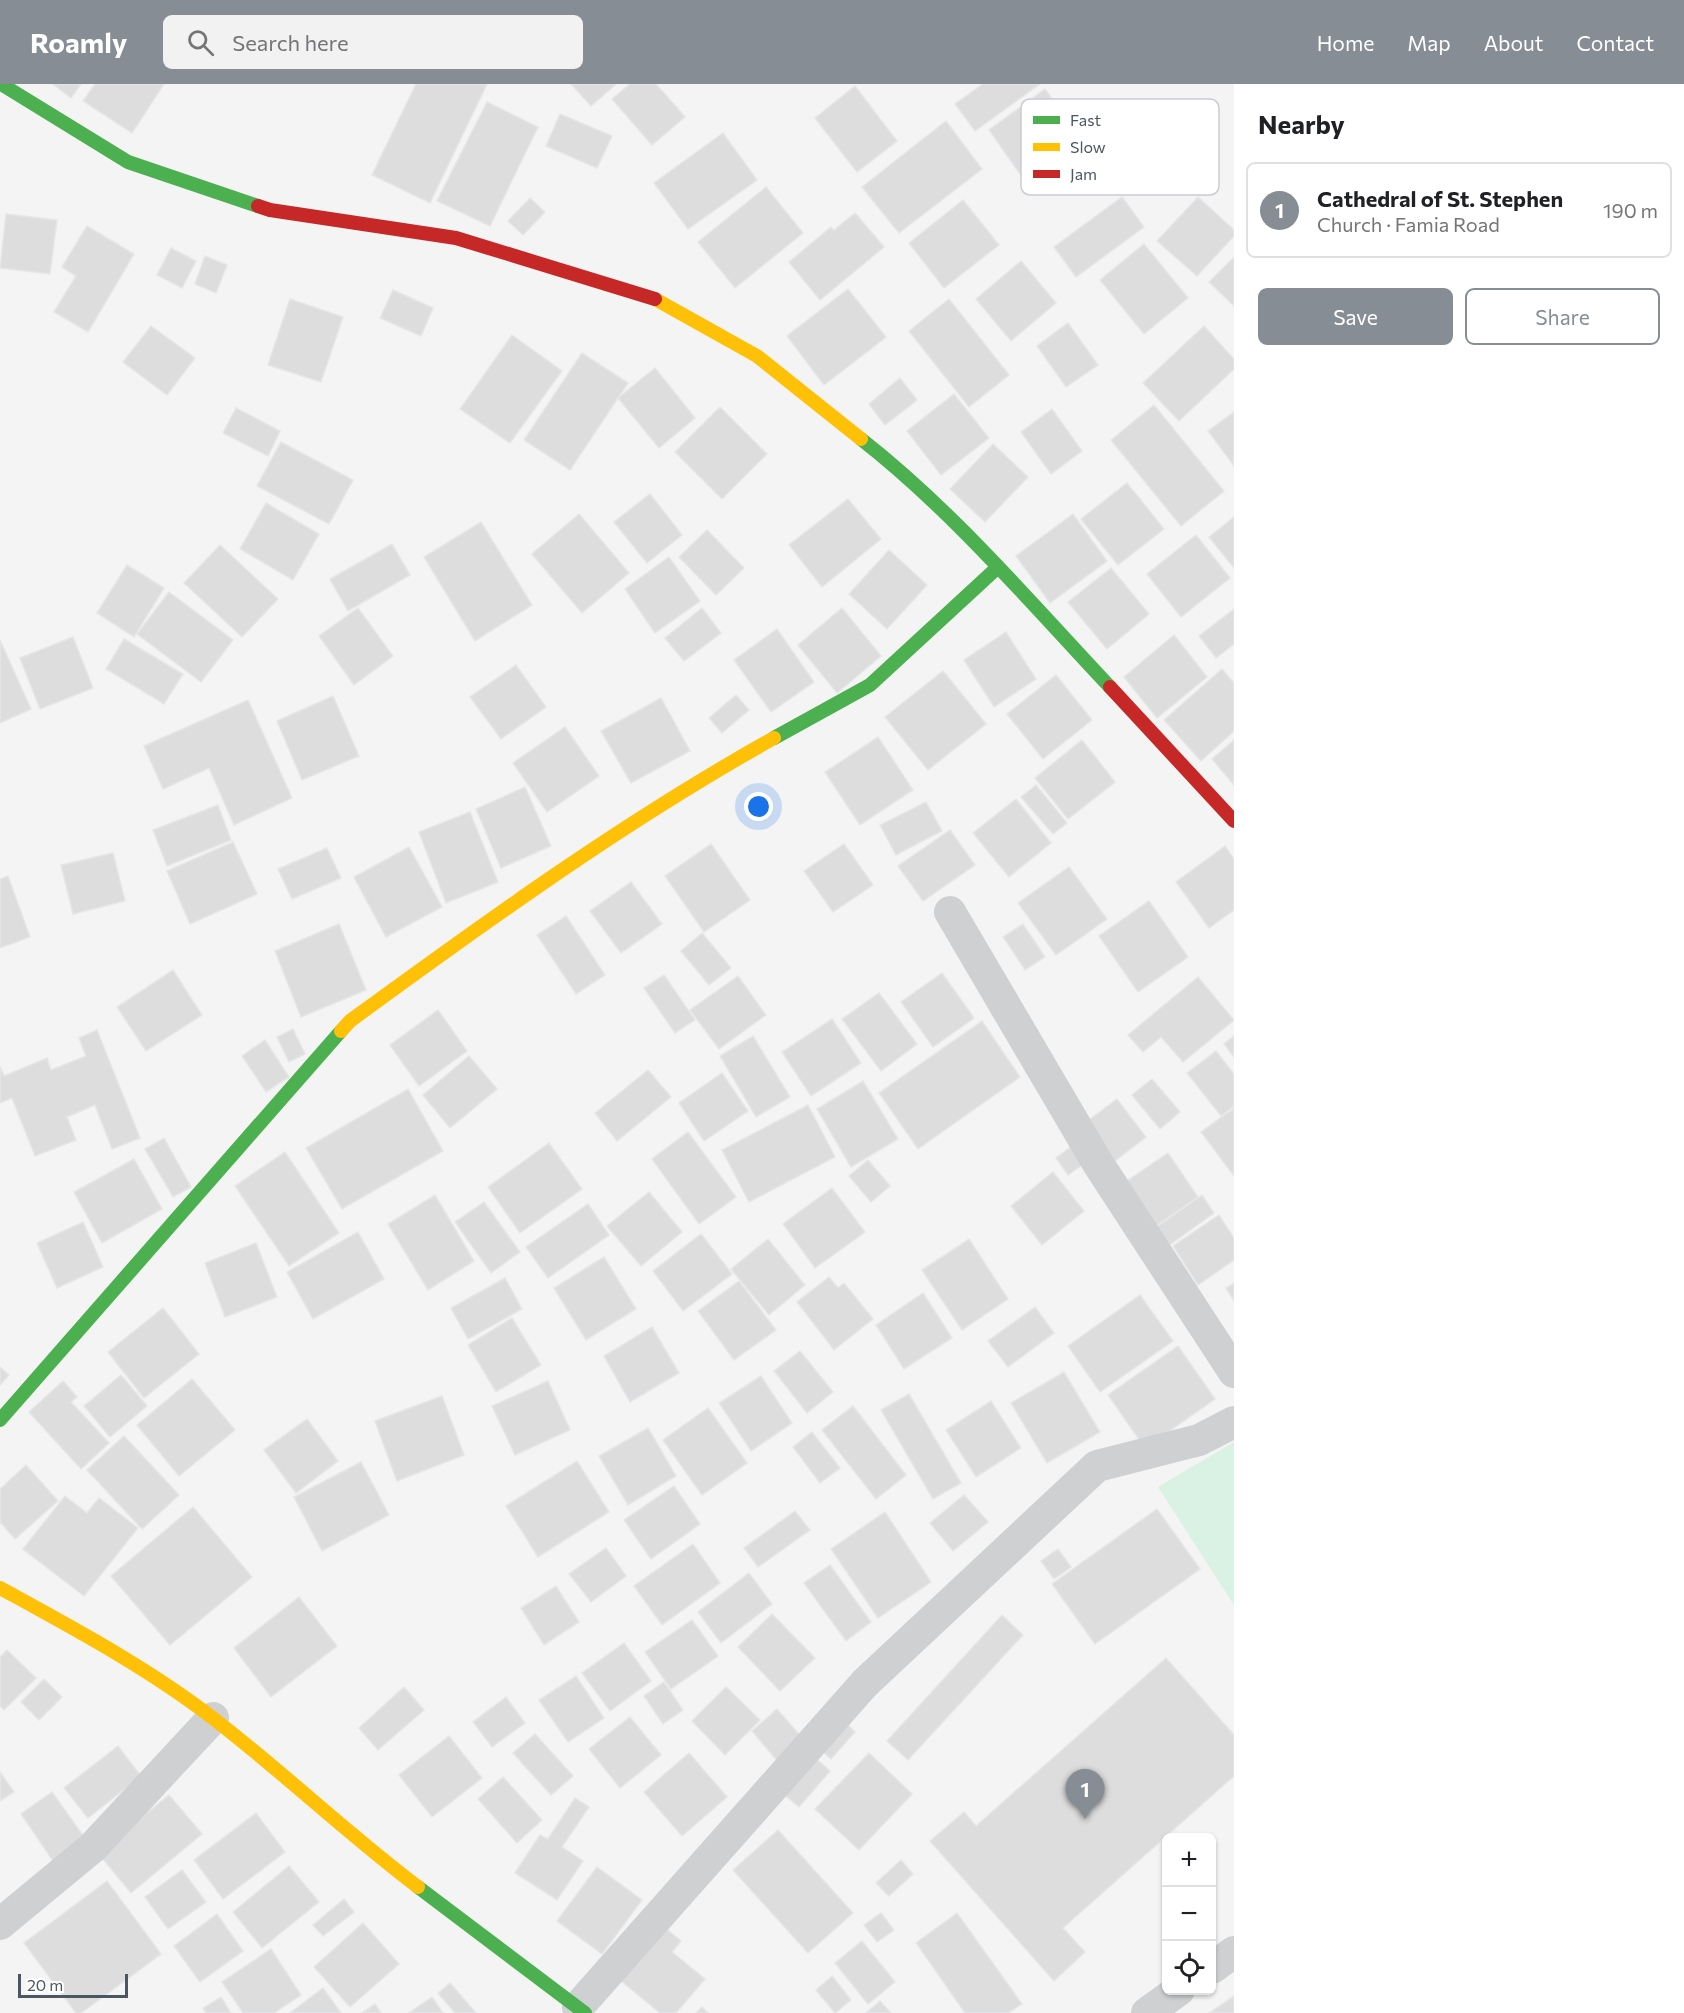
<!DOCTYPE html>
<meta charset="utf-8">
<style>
:root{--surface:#fff;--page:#f2f2f2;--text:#202124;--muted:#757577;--line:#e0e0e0;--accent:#868d94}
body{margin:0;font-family:Commissioner,sans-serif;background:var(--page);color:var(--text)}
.controls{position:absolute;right:18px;bottom:18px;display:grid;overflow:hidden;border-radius:9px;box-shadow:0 2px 4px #0004}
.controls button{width:54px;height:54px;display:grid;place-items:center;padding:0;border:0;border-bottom:2px solid var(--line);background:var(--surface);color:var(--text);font:30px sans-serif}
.scale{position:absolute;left:18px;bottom:15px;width:110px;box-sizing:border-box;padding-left:6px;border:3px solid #4a5661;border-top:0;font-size:16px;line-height:21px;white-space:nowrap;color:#4a5661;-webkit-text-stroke:4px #fff;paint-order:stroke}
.you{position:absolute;left:759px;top:723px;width:21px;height:21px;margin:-15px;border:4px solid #fff;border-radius:50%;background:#1a73e8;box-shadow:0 0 0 9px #1a73e833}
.badge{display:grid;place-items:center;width:39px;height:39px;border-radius:50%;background:var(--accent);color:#fff;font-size:20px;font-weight:700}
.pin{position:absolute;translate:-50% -50px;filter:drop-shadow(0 2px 3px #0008)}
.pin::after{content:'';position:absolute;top:32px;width:21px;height:18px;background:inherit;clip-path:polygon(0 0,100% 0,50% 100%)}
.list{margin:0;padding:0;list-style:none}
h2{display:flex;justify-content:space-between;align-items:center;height:78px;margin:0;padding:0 24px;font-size:26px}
h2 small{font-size:20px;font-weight:400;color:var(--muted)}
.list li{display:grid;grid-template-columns:39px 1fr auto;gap:18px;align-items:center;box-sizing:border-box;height:96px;margin:0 12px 12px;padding:0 12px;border:2px solid var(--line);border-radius:9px}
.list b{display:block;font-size:22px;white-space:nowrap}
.list p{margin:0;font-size:20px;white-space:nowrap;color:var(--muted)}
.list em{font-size:20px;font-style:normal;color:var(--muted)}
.actions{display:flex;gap:12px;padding:18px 24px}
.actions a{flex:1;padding:14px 0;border:2px solid var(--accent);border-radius:9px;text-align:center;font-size:21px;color:var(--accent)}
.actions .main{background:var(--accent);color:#fff}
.icon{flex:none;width:33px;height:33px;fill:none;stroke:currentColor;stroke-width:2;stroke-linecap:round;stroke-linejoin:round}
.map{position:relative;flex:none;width:1234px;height:1929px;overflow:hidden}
header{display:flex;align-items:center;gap:36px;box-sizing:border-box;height:84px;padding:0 30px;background:var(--accent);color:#fff}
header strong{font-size:28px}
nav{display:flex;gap:33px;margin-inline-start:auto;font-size:21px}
.search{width:420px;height:54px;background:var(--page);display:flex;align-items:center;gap:15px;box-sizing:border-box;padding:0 21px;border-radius:9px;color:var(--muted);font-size:22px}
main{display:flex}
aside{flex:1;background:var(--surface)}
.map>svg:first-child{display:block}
.green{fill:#d9f2e3}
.building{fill:#ddddde;stroke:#e5e6e7;stroke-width:1.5}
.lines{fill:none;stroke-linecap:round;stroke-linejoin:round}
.street{stroke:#ced0d2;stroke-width:32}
.fast{stroke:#4caf50;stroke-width:14}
.slow{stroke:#ffc107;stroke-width:14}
.jam{stroke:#c62828;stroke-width:14}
.key{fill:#fff;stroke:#c9ccd0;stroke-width:1.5}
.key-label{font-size:16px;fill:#4a5661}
</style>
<header>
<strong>Roamly</strong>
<div class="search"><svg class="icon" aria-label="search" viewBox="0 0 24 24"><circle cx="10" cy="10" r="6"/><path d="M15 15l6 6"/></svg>Search here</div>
<nav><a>Home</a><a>Map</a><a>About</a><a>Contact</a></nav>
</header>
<main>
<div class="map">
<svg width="1234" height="1929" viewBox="0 0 1234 1929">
<rect width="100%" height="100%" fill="#f4f4f4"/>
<path class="green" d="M1234 1358V1521L1158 1403Z"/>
<g class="building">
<path d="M53 0H81L71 14Z"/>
<path d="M95 0H164L132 49 83 17Z"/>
<path d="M416 0H487L430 119 372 91Z"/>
<path d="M571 0H616L591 22Z"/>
<path d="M630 0H656L685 33 652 61 612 15Z"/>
<path d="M983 0H1040L975 47 955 20Z"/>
<path d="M855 2 897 57 857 88 815 34Z"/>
<path d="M1045 5 1079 52 1022 93 989 46Z"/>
<path d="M487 18 538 43 490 142 437 117Z"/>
<path d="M560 30 612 52 597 84 546 62Z"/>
<path d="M946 37 982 85 899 149 862 103Z"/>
<path d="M723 49 757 96 688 145 654 99Z"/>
<path d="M766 103 803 149 735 204 698 158Z"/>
<path d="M1122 113 1144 143 1076 193 1054 163Z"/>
<path d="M1198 113 1234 146V152L1197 192 1157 157Z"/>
<path d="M530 114 545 128 523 151 508 137Z"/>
<path d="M963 116 999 161 944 204 909 159Z"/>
<path d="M855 129 884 163 820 216 789 178 831 143 834 146Z"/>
<path d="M6 130 57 136 50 190 0 184Z"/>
<path d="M87 142 134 170 88 248 54 228 76 192 62 183Z"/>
<path d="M1144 160 1188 214 1144 250 1100 196Z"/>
<path d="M171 164 196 177 182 204 157 191Z"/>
<path d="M205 172 227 181 216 209 195 200Z"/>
<path d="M1234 173V222L1209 198Z"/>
<path d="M1021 177 1056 219 1011 257 976 215Z"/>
<path d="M848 205 886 253 824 301 787 252Z"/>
<path d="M393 206 433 224 421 252 380 234Z"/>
<path d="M290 215 343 233 321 298 268 281Z"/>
<path d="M949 215 1009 291 969 323 909 247Z"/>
<path d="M1068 239 1098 281 1066 303 1037 262Z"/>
<path d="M151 242 195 274 167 311 123 278Z"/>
<path d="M1204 242 1234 275V285L1179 337 1143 299Z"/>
<path d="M512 251 562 287 510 359 460 325Z"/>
<path d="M582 269 628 299 570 386 524 356Z"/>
<path d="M655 284 695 334 659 364 618 314Z"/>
<path d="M900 294 917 316 885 341 869 320Z"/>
<path d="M954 310 989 354 941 391 907 347Z"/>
<path d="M1154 321 1224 407 1181 442 1111 356Z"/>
<path d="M720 323 767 370 722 415 675 368Z"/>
<path d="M236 324 280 347 268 372 223 349Z"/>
<path d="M1052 325 1082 367 1051 390 1021 348Z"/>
<path d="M1234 328V382L1208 347Z"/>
<path d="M281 358 353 396 329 440 257 402Z"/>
<path d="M993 360 1028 393 985 438 950 405Z"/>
<path d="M1127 399 1164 445 1118 481 1081 435Z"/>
<path d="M650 410 682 451 647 479 614 438Z"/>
<path d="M848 415 881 455 822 503 789 461Z"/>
<path d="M266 419 319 450 293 496 240 465Z"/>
<path d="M579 430 629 489 582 529 532 470Z"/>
<path d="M1073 430 1107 477 1050 519 1016 472Z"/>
<path d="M1234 433V484L1209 453Z"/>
<path d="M481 438 532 521 475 557 424 473Z"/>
<path d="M707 446 744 484 716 511 679 473Z"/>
<path d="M1196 451 1230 494 1181 533 1147 490Z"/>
<path d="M392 460 410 491 348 527 330 495Z"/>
<path d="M220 461 278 515 242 553 184 499Z"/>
<path d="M889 466 927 501 887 545 849 510Z"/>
<path d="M669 473 700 517 655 549 625 505Z"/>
<path d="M127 481 164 504 134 553 97 529Z"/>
<path d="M1111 484 1149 530 1107 565 1068 518Z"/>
<path d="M169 508 233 556 201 598 137 550Z"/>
<path d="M358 524 393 572 354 601 319 552Z"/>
<path d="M702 524 721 549 684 577 665 554Z"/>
<path d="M842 524 881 572 837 609 798 561Z"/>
<path d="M1234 525V560L1216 574 1199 552Z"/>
<path d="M777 545 814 598 771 628 734 576Z"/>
<path d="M1006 548 1036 595 994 623 964 576Z"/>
<path d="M1174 551 1207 593 1157 634 1124 593Z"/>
<path d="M73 553 93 604 40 625 20 574Z"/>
<path d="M124 555 183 590 164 620 106 585Z"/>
<path d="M0 556 31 625 0 639Z"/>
<path d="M516 581 546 623 501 655 470 613Z"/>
<path d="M1222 585 1234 599V647L1201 677 1164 636Z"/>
<path d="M943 587 986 640 928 686 885 633Z"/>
<path d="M1056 591 1092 636 1043 675 1007 630Z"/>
<path d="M736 611 749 626 722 649 709 634Z"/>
<path d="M333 612 359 672 302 696 277 637Z"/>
<path d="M661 614 690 667 631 699 601 647Z"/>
<path d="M248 616 292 714 234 741 209 684 163 705 144 662Z"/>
<path d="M565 643 599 692 547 728 513 679Z"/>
<path d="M878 653 913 706 860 741 825 688Z"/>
<path d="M1082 656 1115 698 1068 735 1035 694Z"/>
<path d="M1234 656V701L1212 675Z"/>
<path d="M1036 701 1067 739 1053 750 1021 713Z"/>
<path d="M525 703 551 762 501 784 476 725Z"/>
<path d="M1016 715 1051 759 1009 793 973 749Z"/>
<path d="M926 718 942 747 896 771 880 741Z"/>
<path d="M218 721 231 756 167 782 153 746Z"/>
<path d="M470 728 498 798 446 819 419 748Z"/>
<path d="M950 746 975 781 923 817 898 782Z"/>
<path d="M233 758 257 810 190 840 167 787Z"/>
<path d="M711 760 750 816 704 848 665 792Z"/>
<path d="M844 760 873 801 833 828 804 787Z"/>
<path d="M1225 762 1234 775V826L1209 844 1176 798Z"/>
<path d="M409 763 442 823 386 853 354 793Z"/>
<path d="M327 764 341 794 292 815 278 785Z"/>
<path d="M113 769 125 817 73 830 61 781Z"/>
<path d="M1069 783 1107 835 1056 871 1018 819Z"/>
<path d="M8 792 30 853 0 864V795Z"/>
<path d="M631 798 662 840 621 869 590 827Z"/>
<path d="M1149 817 1188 873 1138 908 1099 852Z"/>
<path d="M566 832 605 891 576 910 537 851Z"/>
<path d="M339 840 366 906 301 933 275 867Z"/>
<path d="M1023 840 1045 873 1025 886 1003 853Z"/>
<path d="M702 849 731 884 709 901 681 867Z"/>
<path d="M173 886 202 931 146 967 117 923Z"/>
<path d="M942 889 974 934 933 963 901 918Z"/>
<path d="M664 891 695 936 675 949 644 904Z"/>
<path d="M738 892 766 931 719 965 690 926Z"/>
<path d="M1198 893 1234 936 1183 978 1161 953 1143 968 1128 951Z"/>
<path d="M879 909 917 960 881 987 842 935Z"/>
<path d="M438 926 467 967 419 1002 390 961Z"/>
<path d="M832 935 861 979 811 1012 782 968Z"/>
<path d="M982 937 1020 993 918 1065 879 1009Z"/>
<path d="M293 945 305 970 289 978 277 953Z"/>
<path d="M97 946 140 1054 112 1065 95 1021 67 1033 76 1056 35 1072 12 1014 0 1019V982L4 992 47 974 51 986 86 972 79 954Z"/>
<path d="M753 952 790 1013 756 1033 720 972Z"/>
<path d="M1234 952V973L1224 960Z"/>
<path d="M265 956 289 993 266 1008 242 972Z"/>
<path d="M1216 967 1234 990V1022L1221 1032 1187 989Z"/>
<path d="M469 972 497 1005 450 1044 423 1011Z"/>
<path d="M648 986 671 1013 617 1057 595 1029Z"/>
<path d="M722 989 748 1027 704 1057 679 1019Z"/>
<path d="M1152 995 1180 1028 1160 1045 1132 1011Z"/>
<path d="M863 997 898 1055 851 1083 817 1025Z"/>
<path d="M408 1005 443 1067 342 1125 306 1064Z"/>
<path d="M1117 1015 1146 1053 1115 1077 1085 1039Z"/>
<path d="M808 1021 835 1073 749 1118 722 1066Z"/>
<path d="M1234 1024V1092L1201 1048Z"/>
<path d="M688 1048 736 1113 699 1140 652 1075Z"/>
<path d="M164 1054 191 1103 173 1113 145 1065Z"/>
<path d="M1079 1057 1092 1074 1068 1091 1056 1074Z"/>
<path d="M549 1059 582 1105 520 1149 488 1103Z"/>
<path d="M285 1068 339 1149 289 1182 235 1102Z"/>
<path d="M1168 1069 1198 1113 1154 1143 1124 1099Z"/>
<path d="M134 1075 162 1125 102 1159 74 1108Z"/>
<path d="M868 1076 890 1102 871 1118 849 1092Z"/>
<path d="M1053 1088 1084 1127 1042 1161 1011 1122Z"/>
<path d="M832 1104 865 1148 815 1184 783 1140Z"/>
<path d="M649 1108 682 1148 641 1182 607 1142Z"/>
<path d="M435 1111 474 1177 428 1206 388 1140Z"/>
<path d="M1202 1111 1214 1129 1168 1162 1155 1144Z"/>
<path d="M484 1118 520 1168 491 1189 455 1138Z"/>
<path d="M588 1120 609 1151 548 1194 526 1163Z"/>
<path d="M1219 1131 1234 1154V1176L1198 1201 1173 1162Z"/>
<path d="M83 1138 103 1183 57 1204 37 1159Z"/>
<path d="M358 1148 384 1195 313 1235 287 1188Z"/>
<path d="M701 1150 732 1190 683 1227 653 1187Z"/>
<path d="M768 1155 805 1201 769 1231 731 1185Z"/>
<path d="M969 1155 1008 1215 962 1246 922 1186Z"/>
<path d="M256 1159 277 1213 225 1233 205 1179Z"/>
<path d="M604 1173 636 1225 586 1256 554 1204Z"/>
<path d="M829 1193 838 1204 844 1199 873 1235 834 1266 797 1218Z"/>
<path d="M505 1194 522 1225 468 1255 451 1224Z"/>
<path d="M739 1197 776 1246 734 1276 698 1227Z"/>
<path d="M1234 1199V1217L1226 1204Z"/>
<path d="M923 1209 952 1254 904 1285 876 1241Z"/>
<path d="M1140 1211 1173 1257 1100 1308 1068 1262Z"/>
<path d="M1035 1223 1054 1249 1008 1283 988 1257Z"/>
<path d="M163 1224 199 1270 144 1314 108 1268Z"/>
<path d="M512 1234 541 1281 496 1308 468 1261Z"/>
<path d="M652 1243 679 1289 630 1318 604 1272Z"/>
<path d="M1178 1262 1215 1315 1145 1364 1108 1311Z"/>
<path d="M800 1267 833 1308 807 1329 774 1287Z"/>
<path d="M0 1283 9 1291 0 1301Z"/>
<path d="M1064 1288 1100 1348 1047 1379 1011 1319Z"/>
<path d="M121 1291 147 1322 110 1353 84 1322Z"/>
<path d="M761 1292 792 1339 751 1367 719 1319Z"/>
<path d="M192 1295 235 1346 179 1392 137 1341Z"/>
<path d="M63 1297 77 1313 71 1318 109 1359 81 1385 29 1328Z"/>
<path d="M548 1297 570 1346 515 1371 492 1322Z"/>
<path d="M909 1310 961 1399 933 1415 881 1326Z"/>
<path d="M442 1312 464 1371 397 1397 375 1337Z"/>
<path d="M991 1317 1021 1364 976 1393 946 1346Z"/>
<path d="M853 1322 906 1391 876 1415 822 1346Z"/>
<path d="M708 1324 747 1379 702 1411 663 1356Z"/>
<path d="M307 1335 338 1377 296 1409 264 1366Z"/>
<path d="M648 1344 676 1392 628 1421 599 1372Z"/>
<path d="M812 1348 840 1384 820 1399 793 1363Z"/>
<path d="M124 1352 179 1411 142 1445 87 1386Z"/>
<path d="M577 1377 609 1428 538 1473 506 1422Z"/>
<path d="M361 1378 389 1431 322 1467 294 1413Z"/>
<path d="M26 1381 58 1417 15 1455 0 1438V1405Z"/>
<path d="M674 1402 700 1440 651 1475 624 1436Z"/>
<path d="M964 1411 988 1438 953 1467 930 1439Z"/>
<path d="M65 1412 87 1429 99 1414 138 1444 84 1512 23 1465Z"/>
<path d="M193 1423 252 1493 170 1561 111 1492Z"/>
<path d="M1157 1425 1200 1485 1095 1560 1052 1500Z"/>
<path d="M795 1427 810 1446 758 1483 744 1464Z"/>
<path d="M885 1428 931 1498 878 1534 831 1465Z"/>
<path d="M693 1460 720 1499 662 1541 634 1502Z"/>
<path d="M606 1464 626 1492 591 1518 569 1490Z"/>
<path d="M1058 1465 1071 1483 1054 1495 1041 1477Z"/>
<path d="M830 1481 871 1538 846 1557 804 1499Z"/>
<path d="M749 1489 772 1520 721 1559 698 1528Z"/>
<path d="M556 1502 579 1538 544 1561 521 1524Z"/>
<path d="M299 1513 337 1562 271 1613 234 1564Z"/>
<path d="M772 1530 815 1574 780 1607 738 1563Z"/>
<path d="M1002 1531 1023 1551 908 1676 887 1657Z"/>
<path d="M692 1536 718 1572 671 1605 645 1568Z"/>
<path d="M624 1559 651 1597 610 1627 582 1589Z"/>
<path d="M7 1566 36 1594 4 1626 0 1622V1573Z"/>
<path d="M1166 1574 1234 1651V1692L1063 1844 1085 1868 1054 1897 930 1757 964 1728 976 1742Z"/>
<path d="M576 1592 604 1634 568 1658 539 1616Z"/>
<path d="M44 1595 62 1613 39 1636 21 1618Z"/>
<path d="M664 1598 683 1626 663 1640 644 1612Z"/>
<path d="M404 1603 424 1626 378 1666 359 1644Z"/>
<path d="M726 1603 760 1636 725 1671 692 1637Z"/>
<path d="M506 1613 525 1639 492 1663 473 1638Z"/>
<path d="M777 1625 805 1657 779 1679 752 1647Z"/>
<path d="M630 1633 661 1671 620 1704 589 1665Z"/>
<path d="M841 1634 855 1648 831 1675 816 1662Z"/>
<path d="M535 1650 573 1692 551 1711 513 1669Z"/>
<path d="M449 1652 482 1694 432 1733 399 1691Z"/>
<path d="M118 1662 141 1692 88 1734 64 1704Z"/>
<path d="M689 1669 727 1713 682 1752 644 1708Z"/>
<path d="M869 1669 912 1710 859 1766 815 1725Z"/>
<path d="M812 1671 830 1687 799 1723 781 1708Z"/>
<path d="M0 1688 14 1708 0 1717Z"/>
<path d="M503 1693 542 1736 517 1759 478 1715Z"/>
<path d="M52 1708 85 1754 53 1777 21 1730Z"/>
<path d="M169 1711 202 1750 131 1809 98 1769Z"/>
<path d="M575 1714 589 1723 562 1763 583 1777 557 1816 515 1789 540 1751 548 1755Z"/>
<path d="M256 1729 285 1768 223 1815 194 1776Z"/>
<path d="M778 1746 853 1829 808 1869 733 1786Z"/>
<path d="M901 1776 913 1790 889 1812 876 1799Z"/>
<path d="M289 1782 319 1818 262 1864 233 1828Z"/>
<path d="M597 1783 642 1816 602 1870 557 1837Z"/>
<path d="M182 1786 206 1818 168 1845 145 1813Z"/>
<path d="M107 1797 161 1870 81 1929H76L24 1859Z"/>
<path d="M344 1815 354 1828 323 1852 313 1841Z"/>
<path d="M881 1829 894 1846 877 1858 864 1841Z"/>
<path d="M957 1829 1022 1920 1008 1929H965L916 1859Z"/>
<path d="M217 1830 243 1867 200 1898 174 1862Z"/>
<path d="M363 1839 399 1880 350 1923 314 1883Z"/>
<path d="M663 1842 681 1857 672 1868 705 1895 676 1929H660L615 1892Z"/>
<path d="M862 1857 895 1898 868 1920 835 1879Z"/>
<path d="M271 1865 301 1911 274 1929H243L222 1898Z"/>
<path d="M832 1892 851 1916 835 1929 816 1906Z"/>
<path d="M450 1899 476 1929H455L438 1909Z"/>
<path d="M323 1904 341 1929H290Z"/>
<path d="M1234 1912V1929H1209Z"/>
<path d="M221 1913 231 1929H206L203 1924Z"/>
<path d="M432 1913 443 1929H409Z"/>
<path d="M880 1917 891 1929H866Z"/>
<path d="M375 1920 381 1929H362Z"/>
<path d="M702 1923 708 1929H696Z"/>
</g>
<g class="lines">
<g class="street">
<path d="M950 828 1097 1078 1234 1288"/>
<path d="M0 1840 92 1764 213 1634"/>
<path d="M1212 1884 1234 1868"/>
<path d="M578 1923 865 1599 1097 1382 1199 1356 1234 1338"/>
<path d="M1147 1929 1179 1906"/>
</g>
<g class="fast">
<path d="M1 0 128 78 258 122"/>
<path d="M861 355C953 427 1030 518 1110 603"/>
<path d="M774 654 870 601 998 483"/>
<path d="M0 1336 341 947"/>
<path d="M418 1803 585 1929"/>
</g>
<g class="slow">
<path d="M655 215 757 272 861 355"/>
<path d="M341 947 350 937C487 837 625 737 774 654"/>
<path d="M0 1504C73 1544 148 1584 214 1635 284 1689 348 1750 418 1803"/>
</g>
<g class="jam">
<path d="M258 122 270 126 456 154 655 215"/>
<path d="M1110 603 1234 737"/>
</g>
</g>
<rect x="1021" y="15" width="198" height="96" rx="9" class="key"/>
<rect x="1033" y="32" width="27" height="8" fill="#4caf50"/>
<rect x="1033" y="59" width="27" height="8" fill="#ffc107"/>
<rect x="1033" y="86" width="27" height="8" fill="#c62828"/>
<g class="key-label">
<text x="1070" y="42">Fast</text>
<text x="1070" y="69">Slow</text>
<text x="1070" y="96">Jam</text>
</g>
</svg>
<div class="controls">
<button>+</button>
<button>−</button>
<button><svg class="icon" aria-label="locate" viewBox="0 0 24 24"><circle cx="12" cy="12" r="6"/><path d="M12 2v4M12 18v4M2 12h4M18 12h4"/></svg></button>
</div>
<div class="scale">20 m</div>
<div class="you"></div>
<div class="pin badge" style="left:1085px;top:1735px">1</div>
</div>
<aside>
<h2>Nearby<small></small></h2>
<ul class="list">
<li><span class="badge">1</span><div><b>Cathedral of St. Stephen</b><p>Church · Famia Road</p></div><em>190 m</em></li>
</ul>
<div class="actions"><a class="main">Save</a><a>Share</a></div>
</aside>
</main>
